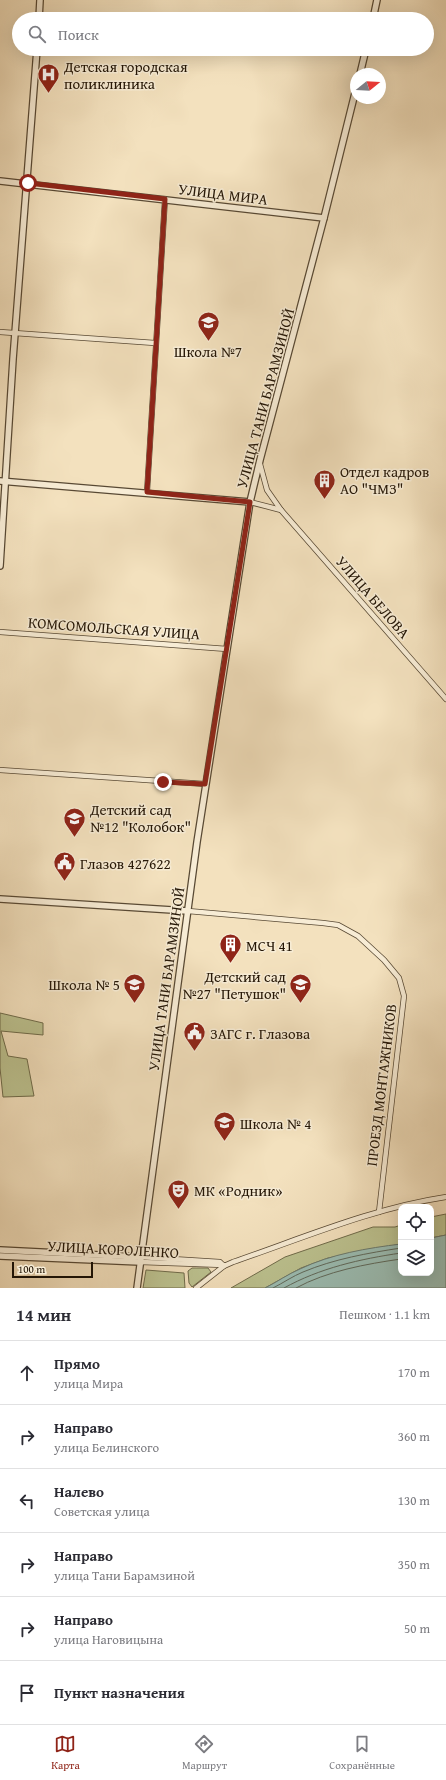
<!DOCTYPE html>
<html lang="ru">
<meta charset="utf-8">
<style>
:root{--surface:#fff;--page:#f7f7f7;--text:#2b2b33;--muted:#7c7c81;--line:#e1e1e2;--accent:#8f2418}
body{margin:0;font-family:"Gentium Book Plus",serif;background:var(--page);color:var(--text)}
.controls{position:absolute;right:12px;bottom:12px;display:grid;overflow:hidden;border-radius:8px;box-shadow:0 4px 16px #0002}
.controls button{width:36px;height:36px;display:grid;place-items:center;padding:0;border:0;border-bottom:1px solid var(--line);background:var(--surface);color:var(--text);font:20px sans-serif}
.compass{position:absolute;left:350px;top:68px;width:36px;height:36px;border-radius:50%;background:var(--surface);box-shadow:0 4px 16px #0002;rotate:72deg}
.scale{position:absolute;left:12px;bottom:10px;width:81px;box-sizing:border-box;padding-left:4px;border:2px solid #241606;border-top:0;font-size:11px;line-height:14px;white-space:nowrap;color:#241606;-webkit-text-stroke:3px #f7ecd5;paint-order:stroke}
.stop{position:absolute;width:12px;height:12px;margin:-9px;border:3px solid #8f2418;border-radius:50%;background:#fff}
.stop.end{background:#8f2418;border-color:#fff;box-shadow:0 1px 4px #0008}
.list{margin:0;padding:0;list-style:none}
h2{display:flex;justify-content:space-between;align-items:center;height:52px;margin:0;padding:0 16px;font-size:17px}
h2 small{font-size:13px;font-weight:400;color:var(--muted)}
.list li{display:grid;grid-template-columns:26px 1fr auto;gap:12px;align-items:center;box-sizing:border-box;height:64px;padding:0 16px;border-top:1px solid var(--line)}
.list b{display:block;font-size:15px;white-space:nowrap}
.list p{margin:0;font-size:13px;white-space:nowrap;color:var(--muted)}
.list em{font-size:13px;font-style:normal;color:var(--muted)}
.icon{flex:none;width:22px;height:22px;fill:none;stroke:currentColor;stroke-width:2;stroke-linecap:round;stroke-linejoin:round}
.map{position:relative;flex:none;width:446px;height:1288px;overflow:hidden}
.search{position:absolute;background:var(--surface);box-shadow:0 4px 16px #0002;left:12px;right:12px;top:12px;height:44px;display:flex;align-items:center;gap:10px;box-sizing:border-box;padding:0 14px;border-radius:22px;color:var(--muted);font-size:15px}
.sheet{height:436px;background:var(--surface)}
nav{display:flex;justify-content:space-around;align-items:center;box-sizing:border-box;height:56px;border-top:1px solid var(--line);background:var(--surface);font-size:11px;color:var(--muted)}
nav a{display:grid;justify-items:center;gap:2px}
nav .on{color:var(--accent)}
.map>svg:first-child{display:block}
.green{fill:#bcc290;stroke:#706c4b}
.water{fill:#9bbdb3;stroke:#6b7a6e}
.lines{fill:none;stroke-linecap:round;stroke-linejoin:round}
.shore{stroke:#606a5c;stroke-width:1}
.minor-casing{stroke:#584934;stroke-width:6}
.tertiary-casing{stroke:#584934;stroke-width:8}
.minor{stroke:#f7ecd5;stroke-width:4.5}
.tertiary{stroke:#f7ecd5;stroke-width:5.5}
.route{stroke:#8f2418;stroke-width:5}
.labels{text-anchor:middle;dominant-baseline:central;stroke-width:3;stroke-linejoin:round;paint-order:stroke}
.poi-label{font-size:15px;fill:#241606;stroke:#f7ecd5;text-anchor:start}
.street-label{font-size:15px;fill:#241606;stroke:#f7ecd5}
</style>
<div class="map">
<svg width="446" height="1288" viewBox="0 0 446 1288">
<rect width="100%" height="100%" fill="#f3e1be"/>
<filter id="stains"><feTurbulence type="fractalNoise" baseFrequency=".005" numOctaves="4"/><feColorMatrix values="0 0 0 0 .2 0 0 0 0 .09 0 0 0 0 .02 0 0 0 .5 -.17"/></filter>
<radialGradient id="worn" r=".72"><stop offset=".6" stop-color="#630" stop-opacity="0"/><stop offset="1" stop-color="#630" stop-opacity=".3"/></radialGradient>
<g class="green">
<path d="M0 1013 43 1023V1035L1 1031 8 1056 27 1059 34 1096 3 1097 0 1068Z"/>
<path d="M446 1214V1235L431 1238V1217Z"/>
<path d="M401 1225V1244L328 1258 301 1268 265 1288H231L285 1257 373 1227H395Z"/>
<path d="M192 1268H208L211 1272 192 1287 189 1283 188 1271Z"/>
<path d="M146 1270 184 1273 185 1288H143Z"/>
</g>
<path class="water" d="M446 1235V1288H265C277 1282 288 1274 300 1269 331 1254 368 1248 401 1244V1273H431V1238Z"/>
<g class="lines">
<g class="shore">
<path d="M273 1288C283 1283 293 1276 303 1272 334 1259 368 1253 401 1248"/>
<path d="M284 1288C320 1268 360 1259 401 1253"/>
<path d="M296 1288C327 1271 366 1264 401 1259"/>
</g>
<defs>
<g id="minor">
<path d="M0 332 155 343"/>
<path d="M260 464 267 490 281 510"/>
<path d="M147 492 165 199"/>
<path d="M250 502 281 510 446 699"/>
<path d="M0 632 227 649"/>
<path d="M0 770 205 784"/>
<path d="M188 911 323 923 338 925 358 936 384 960 399 978 404 996 379 1212"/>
<path d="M140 1257 220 1262 224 1266"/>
<path d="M140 1262 224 1265"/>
<path d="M196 1288 224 1266 233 1262C303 1238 373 1208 446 1197"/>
</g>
<g id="tertiary">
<path d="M39 19 40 0"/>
<path d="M373 19 377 0"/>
<path d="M360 74 366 49"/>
<path d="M0 181 324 218"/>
<path d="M0 481 250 502"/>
<path d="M0 566 13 359 37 49"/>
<path d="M0 899 188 911"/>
<path d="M0 1250 140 1257"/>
<path d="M0 1256 140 1262"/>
<path d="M137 1288 197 842 250 502 260 460 324 218 356 89"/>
</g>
</defs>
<use href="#minor" class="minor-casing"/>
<use href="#tertiary" class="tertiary-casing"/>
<use href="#minor" class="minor"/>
<use href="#tertiary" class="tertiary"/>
</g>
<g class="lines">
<path class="route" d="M28 183 165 199 147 492 250 502 205 784 163 782"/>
</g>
<defs>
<symbol id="hospital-pin" viewBox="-11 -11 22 30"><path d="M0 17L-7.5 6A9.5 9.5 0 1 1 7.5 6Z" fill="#8f2418" stroke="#f7ecd5"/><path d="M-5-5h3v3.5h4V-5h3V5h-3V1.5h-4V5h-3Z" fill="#fff"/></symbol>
<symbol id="school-pin" viewBox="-11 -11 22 30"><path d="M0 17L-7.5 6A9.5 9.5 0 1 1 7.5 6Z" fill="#8f2418" stroke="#f7ecd5"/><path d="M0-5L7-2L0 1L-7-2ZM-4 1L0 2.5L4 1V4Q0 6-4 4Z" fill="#fff"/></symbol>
<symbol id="building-pin" viewBox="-11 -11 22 30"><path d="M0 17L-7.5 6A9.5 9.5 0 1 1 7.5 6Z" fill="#8f2418" stroke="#f7ecd5"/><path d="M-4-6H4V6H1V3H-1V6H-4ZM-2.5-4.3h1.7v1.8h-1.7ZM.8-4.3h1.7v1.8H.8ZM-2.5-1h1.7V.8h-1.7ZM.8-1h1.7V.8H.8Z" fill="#fff"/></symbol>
<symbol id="civic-pin" viewBox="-11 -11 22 30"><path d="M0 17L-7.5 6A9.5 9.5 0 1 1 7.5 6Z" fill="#8f2418" stroke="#f7ecd5"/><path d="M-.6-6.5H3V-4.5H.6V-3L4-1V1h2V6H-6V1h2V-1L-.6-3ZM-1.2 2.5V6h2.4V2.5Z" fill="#fff"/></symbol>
<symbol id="theatre-pin" viewBox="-11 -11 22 30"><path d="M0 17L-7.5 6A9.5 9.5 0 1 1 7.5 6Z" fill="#8f2418" stroke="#f7ecd5"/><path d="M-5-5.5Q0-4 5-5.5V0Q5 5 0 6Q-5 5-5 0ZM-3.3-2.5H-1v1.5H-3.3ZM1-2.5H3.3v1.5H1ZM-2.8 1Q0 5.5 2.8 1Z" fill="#fff"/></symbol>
</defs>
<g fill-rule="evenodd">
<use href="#hospital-pin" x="36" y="62" width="25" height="34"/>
<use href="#school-pin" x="196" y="310" width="25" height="34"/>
<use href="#building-pin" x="312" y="468" width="25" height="34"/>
<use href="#school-pin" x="62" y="806" width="25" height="34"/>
<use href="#civic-pin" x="52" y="850" width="25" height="34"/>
<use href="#building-pin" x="218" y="932" width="25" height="34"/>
<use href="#school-pin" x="122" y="972" width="25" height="34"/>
<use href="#school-pin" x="288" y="972" width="25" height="34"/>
<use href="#civic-pin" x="182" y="1020" width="25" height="34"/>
<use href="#school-pin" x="212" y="1110" width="25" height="34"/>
<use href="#theatre-pin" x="166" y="1178" width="25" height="34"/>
</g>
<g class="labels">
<g class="poi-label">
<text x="64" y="66">Детская городская<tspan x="64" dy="17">поликлиника</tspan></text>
<text x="208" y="351" text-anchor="middle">Школа №7</text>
<text x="340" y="471">Отдел кадров<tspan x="340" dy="17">АО "ЧМЗ"</tspan></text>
<text x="90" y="809">Детский сад<tspan x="90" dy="17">№12 "Колобок"</tspan></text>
<text x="80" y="863">Глазов 427622</text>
<text x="246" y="945">МСЧ 41</text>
<text x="286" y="976" text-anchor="end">Детский сад<tspan x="286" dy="17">№27 "Петушок"</tspan></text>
<text x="120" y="984" text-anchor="end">Школа № 5</text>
<text x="210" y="1033">ЗАГС г. Глазова</text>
<text x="240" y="1123">Школа № 4</text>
<text x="194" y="1190">МК «Родник»</text>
</g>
<g class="street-label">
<text transform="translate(223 194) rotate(7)">УЛИЦА МИРА</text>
<text transform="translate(265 398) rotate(-75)">УЛИЦА ТАНИ БАРАМЗИНОЙ</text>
<text transform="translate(373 597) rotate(49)">УЛИЦА БЕЛОВА</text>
<text transform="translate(114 628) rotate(4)">КОМСОМОЛЬСКАЯ УЛИЦА</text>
<text transform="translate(166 979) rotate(-82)">УЛИЦА ТАНИ БАРАМЗИНОЙ</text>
<text transform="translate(381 1085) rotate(-83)">ПРОЕЗД МОНТАЖНИКОВ</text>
<text transform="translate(113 1249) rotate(3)">УЛИЦА КОРОЛЕНКО</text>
</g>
</g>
<rect width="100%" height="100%" filter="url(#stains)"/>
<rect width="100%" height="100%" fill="url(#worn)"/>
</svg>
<div class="controls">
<button><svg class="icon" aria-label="locate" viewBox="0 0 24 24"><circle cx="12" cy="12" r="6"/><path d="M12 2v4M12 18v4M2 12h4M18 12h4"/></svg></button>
<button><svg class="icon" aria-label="layers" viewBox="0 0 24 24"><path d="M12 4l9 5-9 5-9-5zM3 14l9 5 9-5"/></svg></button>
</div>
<svg class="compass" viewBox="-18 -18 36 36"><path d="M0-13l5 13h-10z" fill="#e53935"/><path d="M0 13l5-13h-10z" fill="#7c7c81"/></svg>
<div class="scale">100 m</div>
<div class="stop" style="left:28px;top:183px"></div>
<div class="stop end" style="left:163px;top:782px"></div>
<div class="search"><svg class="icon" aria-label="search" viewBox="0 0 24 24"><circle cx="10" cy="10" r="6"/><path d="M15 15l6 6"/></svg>Поиск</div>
</div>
<section class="sheet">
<h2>14 мин<small>Пешком · 1.1 km</small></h2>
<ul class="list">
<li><svg class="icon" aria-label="ahead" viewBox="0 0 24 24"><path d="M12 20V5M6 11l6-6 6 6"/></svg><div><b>Прямо</b><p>улица Мира</p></div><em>170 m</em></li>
<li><svg class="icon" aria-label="right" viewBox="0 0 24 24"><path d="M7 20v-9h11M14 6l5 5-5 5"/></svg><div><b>Направо</b><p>улица Белинского</p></div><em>360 m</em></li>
<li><svg class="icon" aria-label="left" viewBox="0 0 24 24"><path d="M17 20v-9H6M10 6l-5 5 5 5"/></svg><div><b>Налево</b><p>Советская улица</p></div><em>130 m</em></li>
<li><svg class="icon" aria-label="right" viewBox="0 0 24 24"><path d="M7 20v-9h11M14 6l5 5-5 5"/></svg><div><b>Направо</b><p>улица Тани Барамзиной</p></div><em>350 m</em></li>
<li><svg class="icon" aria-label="right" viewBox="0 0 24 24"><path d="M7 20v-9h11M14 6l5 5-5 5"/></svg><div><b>Направо</b><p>улица Наговицына</p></div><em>50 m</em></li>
<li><svg class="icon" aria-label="arrive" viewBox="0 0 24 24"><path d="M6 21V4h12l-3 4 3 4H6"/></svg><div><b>Пункт назначения</b></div></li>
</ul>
</section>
<nav>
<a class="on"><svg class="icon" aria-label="map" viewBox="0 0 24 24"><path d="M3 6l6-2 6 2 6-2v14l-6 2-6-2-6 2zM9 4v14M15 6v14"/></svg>Карта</a>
<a><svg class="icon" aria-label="directions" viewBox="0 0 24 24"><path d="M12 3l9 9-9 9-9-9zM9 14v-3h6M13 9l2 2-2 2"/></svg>Маршрут</a>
<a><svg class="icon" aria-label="saved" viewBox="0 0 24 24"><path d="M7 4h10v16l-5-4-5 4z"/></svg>Сохранённые</a>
</nav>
